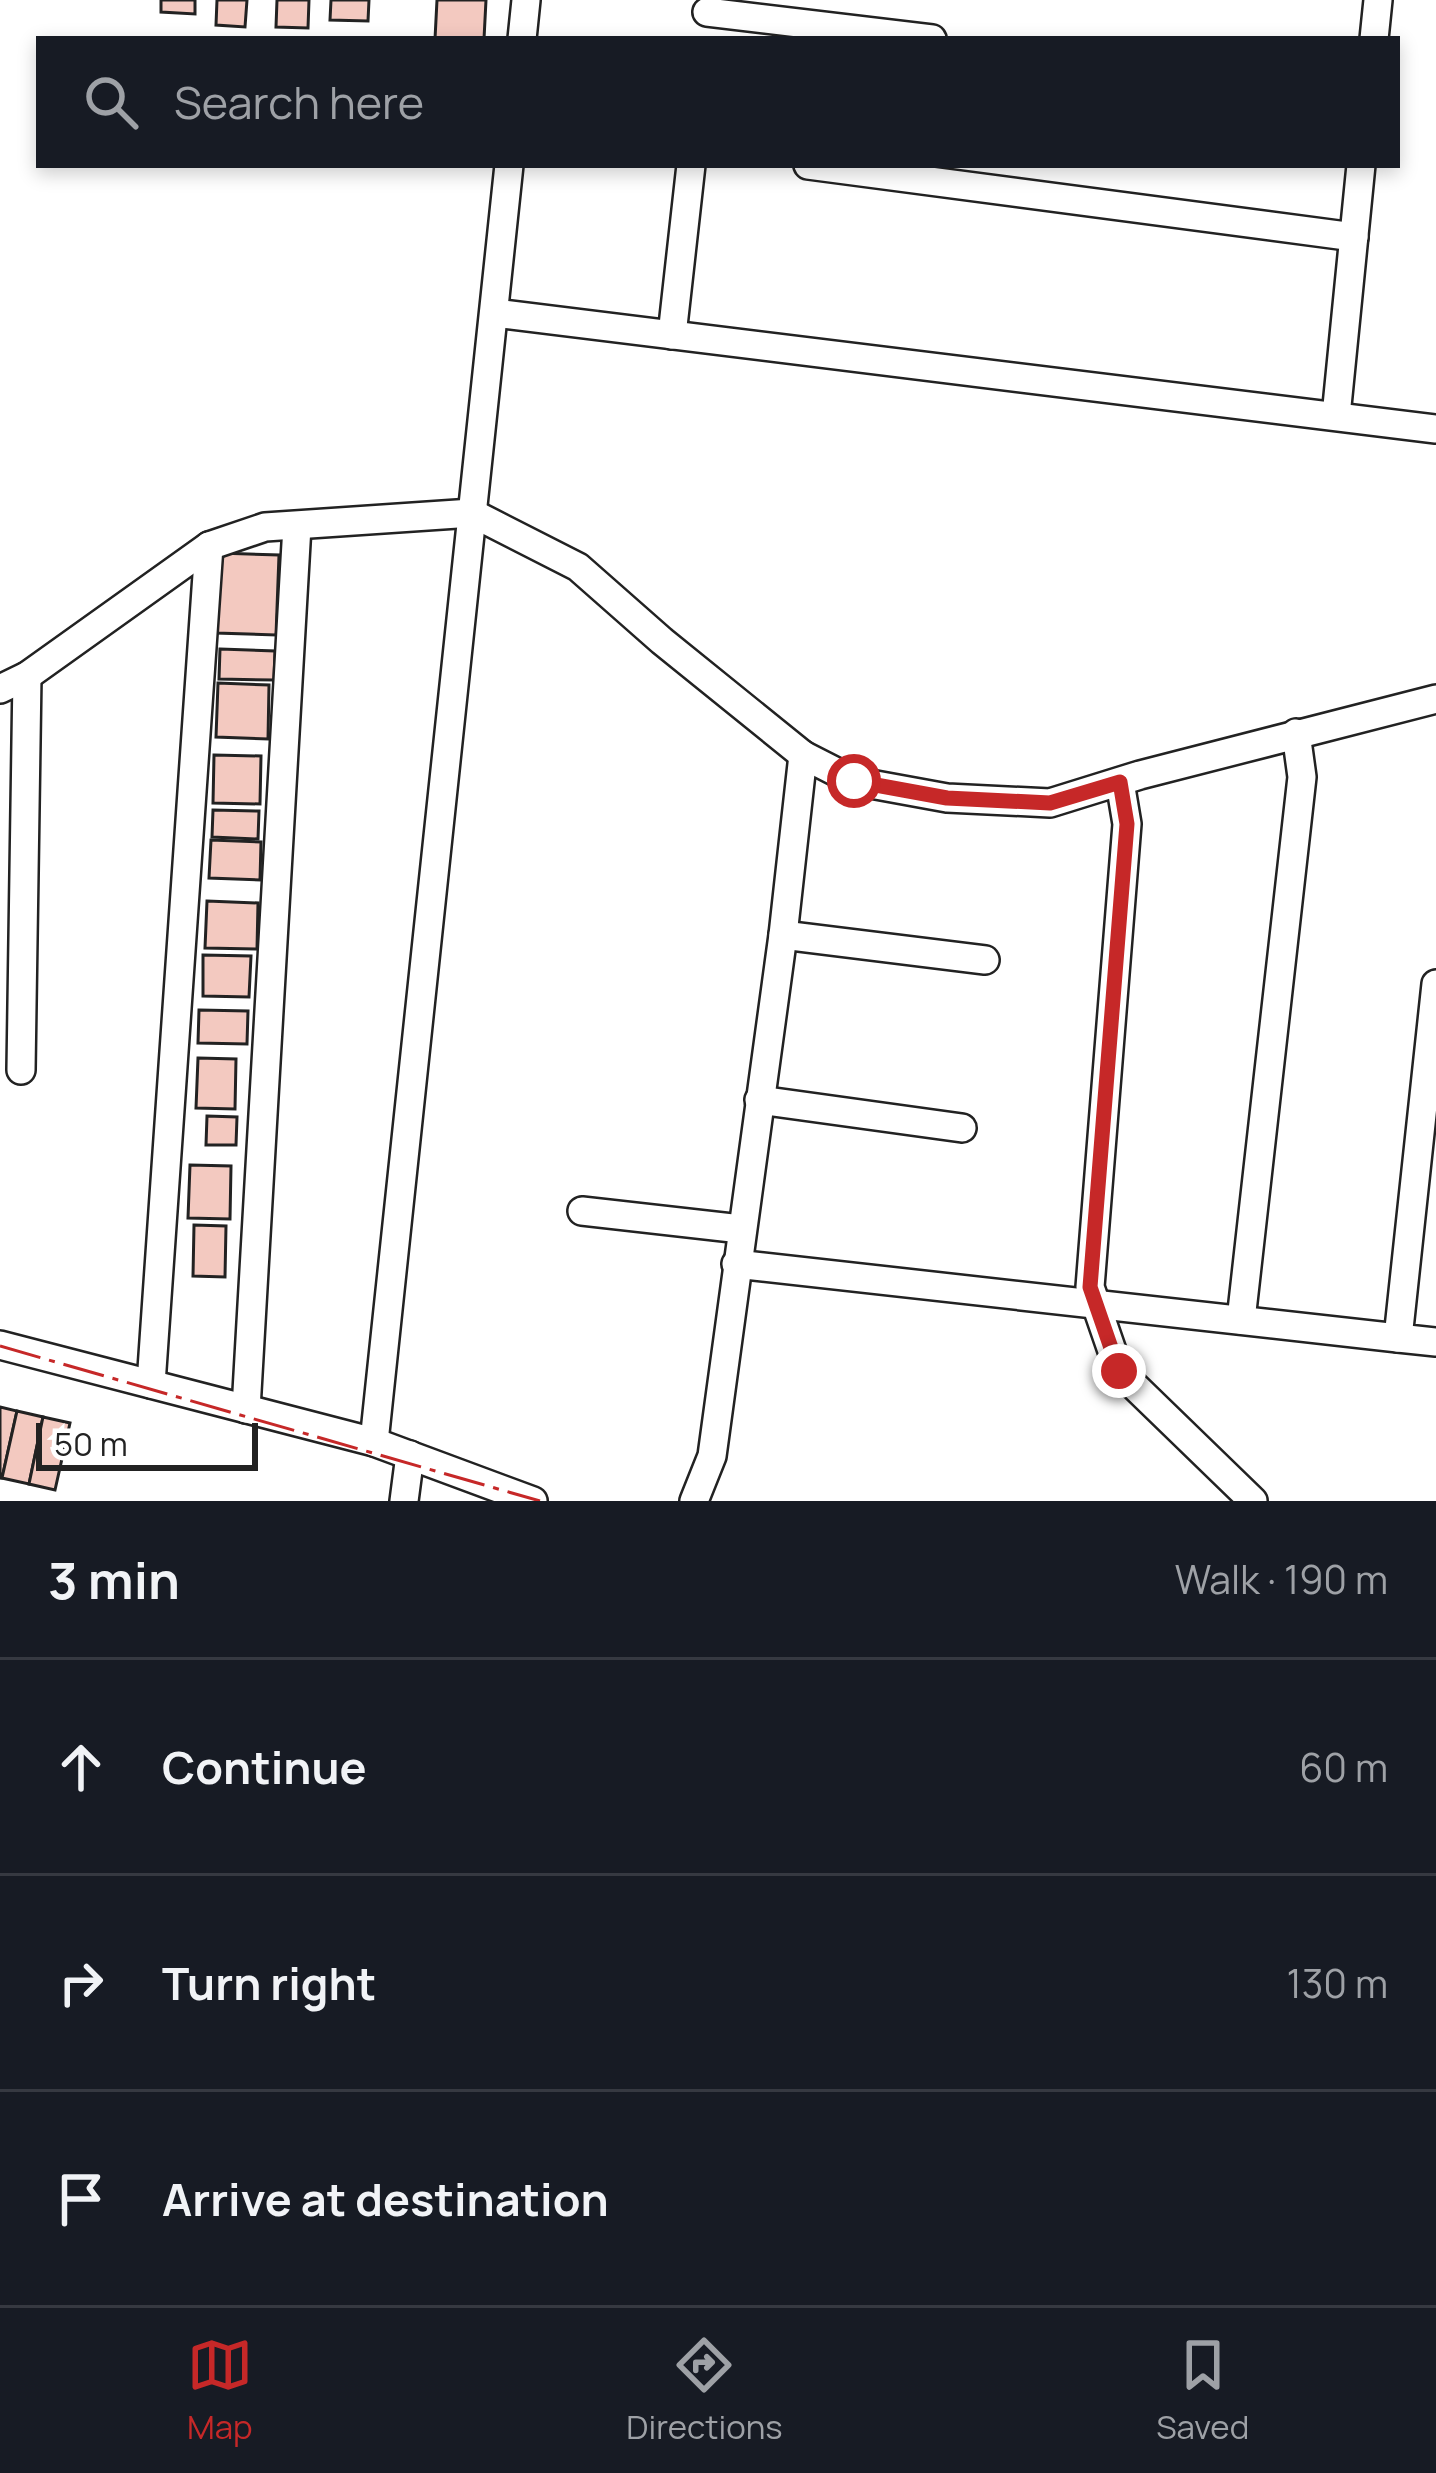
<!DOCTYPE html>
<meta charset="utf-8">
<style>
:root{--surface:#171b24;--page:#242831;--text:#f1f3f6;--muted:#9ea1a6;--line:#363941;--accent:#c62828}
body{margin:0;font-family:Manrope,sans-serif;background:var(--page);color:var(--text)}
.scale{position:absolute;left:36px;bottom:30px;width:222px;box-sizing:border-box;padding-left:12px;border:6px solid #222;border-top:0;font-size:33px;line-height:42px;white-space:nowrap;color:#222;-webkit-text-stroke:9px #fff;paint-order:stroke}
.stop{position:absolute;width:36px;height:36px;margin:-27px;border:9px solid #c62828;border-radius:50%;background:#fff}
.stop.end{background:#c62828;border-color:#fff;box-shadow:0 3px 12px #0008}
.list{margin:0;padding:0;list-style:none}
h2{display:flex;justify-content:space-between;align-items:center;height:156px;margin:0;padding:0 48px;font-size:51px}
h2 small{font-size:39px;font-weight:400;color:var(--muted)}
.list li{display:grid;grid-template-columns:78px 1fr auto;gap:36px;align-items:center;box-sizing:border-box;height:216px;padding:0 48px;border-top:3px solid var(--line)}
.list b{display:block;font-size:45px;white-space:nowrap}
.list em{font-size:39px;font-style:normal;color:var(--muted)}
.icon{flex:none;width:66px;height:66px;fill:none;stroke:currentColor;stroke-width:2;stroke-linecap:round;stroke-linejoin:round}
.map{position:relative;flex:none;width:1436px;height:1501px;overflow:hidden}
.search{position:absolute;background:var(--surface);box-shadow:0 6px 18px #0003;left:36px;right:36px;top:36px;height:132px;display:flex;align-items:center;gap:30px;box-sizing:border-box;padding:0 42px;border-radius:0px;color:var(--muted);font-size:45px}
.sheet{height:804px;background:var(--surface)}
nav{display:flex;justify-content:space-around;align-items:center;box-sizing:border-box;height:168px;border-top:3px solid var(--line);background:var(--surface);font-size:33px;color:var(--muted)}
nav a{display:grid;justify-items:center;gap:6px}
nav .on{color:var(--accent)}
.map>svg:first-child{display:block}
.building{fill:#f3c9c0;stroke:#222;stroke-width:3}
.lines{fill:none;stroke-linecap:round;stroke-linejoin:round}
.minor-casing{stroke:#222;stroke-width:32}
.minor{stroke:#fff;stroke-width:27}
.power{stroke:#c62828;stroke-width:3;stroke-dasharray:42 9 6 9;stroke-linecap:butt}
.route{stroke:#c62828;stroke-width:15}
</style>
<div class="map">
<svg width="1436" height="1501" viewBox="0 0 1436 1501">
<rect width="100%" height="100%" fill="#fff"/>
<g class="building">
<path d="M161 0H195V14L161 12Z"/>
<path d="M217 0H247L245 27 216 25Z"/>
<path d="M277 0H309L308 28 276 27Z"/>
<path d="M331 0H369L368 21 330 20Z"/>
<path d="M437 0H486L484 39H435Z"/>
<path d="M218 553 279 555 276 635 216 633Z"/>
<path d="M220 649 275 651 274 680 219 679Z"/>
<path d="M218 683 269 685 268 739 216 737Z"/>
<path d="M214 755 261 756 260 804 213 803Z"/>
<path d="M213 810 259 811 258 839 212 837Z"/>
<path d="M211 840 261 842 260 880 209 878Z"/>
<path d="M207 901 258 903 257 949 205 948Z"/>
<path d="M203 955 251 956 249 997 203 996Z"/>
<path d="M199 1010 248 1011 247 1044 198 1043Z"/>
<path d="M198 1058 236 1059 235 1109 196 1108Z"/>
<path d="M207 1116 237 1117 236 1145H206Z"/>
<path d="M190 1165 231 1166 230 1219 188 1218Z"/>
<path d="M194 1225 226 1226 225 1277 193 1276Z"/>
<path d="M0 1407 17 1411 2 1478H0Z"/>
<path d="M17 1411 43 1417 29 1484 2 1478Z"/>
<path d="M43 1417 70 1423 55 1490 29 1484Z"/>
</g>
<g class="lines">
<defs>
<g id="minor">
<path d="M707 12 932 39"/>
<path d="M522 39 526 0"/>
<path d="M1374 39 1378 0"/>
<path d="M808 165 1354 237"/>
<path d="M494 313 1436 429"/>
<path d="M672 335 691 165"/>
<path d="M1336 416 1361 165"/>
<path d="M0 689 27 676 209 546 265 527 472 513 578 567 662 641 803 755 854 781 947 798 1050 803 1140 775 1436 699"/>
<path d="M1120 782 1127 824 1090 1287 1119 1371 1253 1501"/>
<path d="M783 935 985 960"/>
<path d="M1436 984 1398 1338 1436 1342"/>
<path d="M21 1070 27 676"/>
<path d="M759 1100 962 1128"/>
<path d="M582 1211 741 1229"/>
<path d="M736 1264 1398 1338"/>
<path d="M1241 1320 1302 777 1296 733"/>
<path d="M0 1345 374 1442 533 1501"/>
<path d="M151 1384 209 546"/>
<path d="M246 1409 297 526"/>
<path d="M374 1442 509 165"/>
<path d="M404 1501 410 1455"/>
<path d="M694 1501 712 1456 783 935 803 755"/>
</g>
</defs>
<use href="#minor" class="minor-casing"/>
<use href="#minor" class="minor"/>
<path class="power" d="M0 1346 540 1501"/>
</g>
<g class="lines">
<path class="route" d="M854 781 947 798 1050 803 1120 782 1127 824 1090 1287 1119 1371"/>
</g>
</svg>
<div class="scale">50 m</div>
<div class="stop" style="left:854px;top:781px"></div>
<div class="stop end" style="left:1119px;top:1371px"></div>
<div class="search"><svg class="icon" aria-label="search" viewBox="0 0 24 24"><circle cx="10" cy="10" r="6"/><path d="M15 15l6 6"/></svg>Search here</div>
</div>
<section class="sheet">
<h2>3 min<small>Walk · 190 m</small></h2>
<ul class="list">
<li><svg class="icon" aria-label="ahead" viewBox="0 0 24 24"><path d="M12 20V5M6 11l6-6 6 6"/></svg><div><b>Continue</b></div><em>60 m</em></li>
<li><svg class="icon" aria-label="right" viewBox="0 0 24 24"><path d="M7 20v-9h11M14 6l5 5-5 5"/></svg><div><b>Turn right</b></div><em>130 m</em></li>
<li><svg class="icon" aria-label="arrive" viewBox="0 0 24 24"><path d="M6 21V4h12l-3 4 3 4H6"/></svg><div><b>Arrive at destination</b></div></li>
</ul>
</section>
<nav>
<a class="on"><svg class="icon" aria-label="map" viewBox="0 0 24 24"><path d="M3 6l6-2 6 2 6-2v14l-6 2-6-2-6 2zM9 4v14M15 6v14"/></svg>Map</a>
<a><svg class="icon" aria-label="directions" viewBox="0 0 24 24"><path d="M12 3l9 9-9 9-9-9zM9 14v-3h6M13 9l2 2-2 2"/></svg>Directions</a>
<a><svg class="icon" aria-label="saved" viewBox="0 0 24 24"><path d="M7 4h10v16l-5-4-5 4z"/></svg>Saved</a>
</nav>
